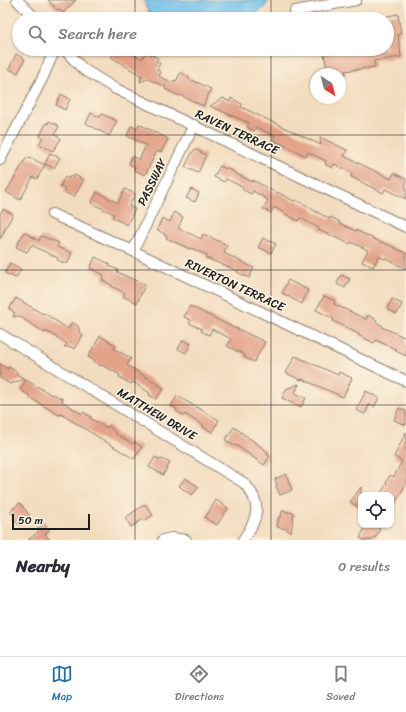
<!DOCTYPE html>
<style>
:root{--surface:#fff;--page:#f2f2f3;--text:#2b2b33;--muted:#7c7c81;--line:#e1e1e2;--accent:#1f6fb2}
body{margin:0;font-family:Sriracha,sans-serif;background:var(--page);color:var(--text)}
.controls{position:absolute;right:12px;bottom:12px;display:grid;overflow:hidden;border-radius:8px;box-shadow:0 1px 3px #0004}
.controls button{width:36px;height:36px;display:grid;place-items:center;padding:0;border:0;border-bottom:1px solid var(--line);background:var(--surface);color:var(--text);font:20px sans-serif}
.compass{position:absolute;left:310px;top:68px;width:36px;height:36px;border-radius:50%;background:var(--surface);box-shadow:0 1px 3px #0004;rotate:144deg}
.scale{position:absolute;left:12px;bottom:10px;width:78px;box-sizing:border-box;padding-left:4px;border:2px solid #1c1c1c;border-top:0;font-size:11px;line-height:14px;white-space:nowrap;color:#1c1c1c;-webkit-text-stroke:3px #fcf5e5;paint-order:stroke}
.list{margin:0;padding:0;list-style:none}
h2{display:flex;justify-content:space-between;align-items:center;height:52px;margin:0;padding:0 16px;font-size:17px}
h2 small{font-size:13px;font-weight:400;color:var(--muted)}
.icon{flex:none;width:22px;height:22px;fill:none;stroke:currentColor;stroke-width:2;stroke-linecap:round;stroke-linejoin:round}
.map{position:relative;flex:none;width:406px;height:540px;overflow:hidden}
.search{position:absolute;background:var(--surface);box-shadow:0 1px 3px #0004;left:12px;right:12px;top:12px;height:44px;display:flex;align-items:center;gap:10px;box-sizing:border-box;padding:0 14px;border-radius:22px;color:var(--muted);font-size:15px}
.sheet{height:116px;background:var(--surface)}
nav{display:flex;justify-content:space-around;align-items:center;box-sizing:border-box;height:56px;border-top:1px solid var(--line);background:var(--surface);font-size:11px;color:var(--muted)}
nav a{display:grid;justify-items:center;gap:2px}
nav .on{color:var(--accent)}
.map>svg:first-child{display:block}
.water{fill:#6dbee9;stroke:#446d82}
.building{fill:#e3a389}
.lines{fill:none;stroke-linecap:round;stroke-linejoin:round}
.minor-casing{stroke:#887c6d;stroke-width:12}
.minor{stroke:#fff;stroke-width:10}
.grid{fill:none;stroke:#1c1c1c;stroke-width:1;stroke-opacity:0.55}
.labels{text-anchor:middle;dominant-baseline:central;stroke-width:3;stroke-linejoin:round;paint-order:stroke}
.street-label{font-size:12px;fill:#1c1c1c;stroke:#fcf5e5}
</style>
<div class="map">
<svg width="406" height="540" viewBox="0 0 406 540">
<rect width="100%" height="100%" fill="#fcf5e5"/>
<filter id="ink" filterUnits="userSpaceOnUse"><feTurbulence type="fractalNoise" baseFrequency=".025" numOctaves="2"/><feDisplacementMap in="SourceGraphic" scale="8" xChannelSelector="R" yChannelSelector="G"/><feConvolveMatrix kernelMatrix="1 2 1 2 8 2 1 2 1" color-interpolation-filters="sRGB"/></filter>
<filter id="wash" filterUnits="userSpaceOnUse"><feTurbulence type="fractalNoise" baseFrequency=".012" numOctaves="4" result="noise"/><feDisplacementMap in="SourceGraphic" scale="16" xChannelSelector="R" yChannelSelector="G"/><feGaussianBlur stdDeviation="0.9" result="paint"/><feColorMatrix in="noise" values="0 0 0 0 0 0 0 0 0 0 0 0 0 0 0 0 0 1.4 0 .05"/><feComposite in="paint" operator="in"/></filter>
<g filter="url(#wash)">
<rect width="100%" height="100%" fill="#f3dcbe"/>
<path class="water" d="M144 0H269L264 8 248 19H158C149 14 146 10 144 0Z"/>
<g id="blocks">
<g class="building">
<path d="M48 0H76L63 13 59 9 57 10Z"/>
<path d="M398 14 401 34H398L401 57 374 61 375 67 345 71 346 74H328L323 49H387V16Z"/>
<path d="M115 49H125L142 59 146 52 158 58 156 61 160 63 157 70 161 72 159 76 173 83 174 80 176 81 181 72 189 77 188 78 211 89 203 106 180 95 179 96 165 89 166 87 148 79 140 82 142 76 111 57Z"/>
<path d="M16 54 25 59 18 73 9 69Z"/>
<path d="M61 94 70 99 65 110 56 105Z"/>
<path d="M223 98 230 102 231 98 242 104 241 107 321 145 320 137 347 150 344 156 391 179 394 173 406 179V199L385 189 383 193 351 177 352 173 334 164 332 168 325 164 326 161 308 152 306 156 294 150 273 140 275 136 256 127 254 131 247 127 249 123 210 106Z"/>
<path d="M91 113 100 117 102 114 117 121 109 136 86 123Z"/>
<path d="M49 121 59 126 55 134 61 139 53 151 39 144 43 138 40 136 46 123 48 124Z"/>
<path d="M139 124 168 139 161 152 157 151 145 175 134 170 135 167 129 164 132 156 139 160 146 145 127 136 131 126 137 129Z"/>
<path d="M195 149 206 155 198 173 185 167 192 153Z"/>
<path d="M50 153 60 158 54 168 45 164Z"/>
<path d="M27 157 30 159 31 158 45 165 37 179 33 177 20 200 6 192Z"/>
<path d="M220 166 226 169V168L234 172V173L253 182V180L276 193 277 192 294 201 295 200 308 206 313 210 330 219 331 217 340 222 339 223 356 231V230L382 243V242L406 253V269L385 258 384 259 379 256 373 267 362 262 368 250 351 242 350 244 318 230 319 228 300 218 298 221 274 207 271 213 263 209 268 200 253 191 251 194 242 189 243 187 226 179 224 182 214 177Z"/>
<path d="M75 175 84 180 74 197 64 192 66 189 60 186 65 177 69 179 70 176 73 178Z"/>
<path d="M125 189 135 194 129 206 135 209 127 225 112 217 114 214 91 203 97 192 118 203Z"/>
<path d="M191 189 199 193 195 202 186 198Z"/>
<path d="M3 209 13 214 0 239V214Z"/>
<path d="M174 212 183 217 178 228 201 239 203 234 227 245 224 253 254 268 249 278 237 272 238 271 206 258 207 255 191 248 190 249 166 238 167 236 164 235 165 234 157 230 162 218 170 222Z"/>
<path d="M24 232 39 241 41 236 59 243 57 247 72 253 67 264 57 260 58 258 31 245 27 252 16 247Z"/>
<path d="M263 238 276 244 271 253 258 247Z"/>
<path d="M95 257 110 264 109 266 118 270 117 272 145 285 137 303 123 296 125 293 111 286 112 285 102 280 104 275 90 268Z"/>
<path d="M10 263 21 269 16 278 5 273Z"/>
<path d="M341 275 350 279 345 288 337 284Z"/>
<path d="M288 280 308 290 302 304 282 293Z"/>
<path d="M324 296 335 301 334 304 366 319 368 315 377 320 376 322 383 326 382 327 406 338V356L396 351 397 350 376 340 374 343 358 335 359 334 333 321 334 319 316 310Z"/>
<path d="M16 298 43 314 44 313 68 329 72 322 78 326 80 333 83 335 74 349 71 347H64L67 344 50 333V334L46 331 45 333 19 316 13 317 15 313 9 309Z"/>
<path d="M392 299 402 304 397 314 387 309Z"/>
<path d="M190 306 236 329V328L265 342 254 362 244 357 245 355 227 346 231 339 212 329 209 335 201 331 202 329 189 323 191 320 184 317Z"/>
<path d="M100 336 116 345 114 349 131 358 127 365 164 388 156 399 149 395 150 393 133 382 131 384 119 377 120 375 102 365 101 366 93 361V360L88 357Z"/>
<path d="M183 340 191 344 186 353 178 349Z"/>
<path d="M295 356 338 375 339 372 352 378 343 397 302 379 301 380 286 373Z"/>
<path d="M0 364 8 369 9 367 17 372 16 374 24 379 10 384 0 378Z"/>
<path d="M26 380 52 395 53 394 63 399 62 401 66 404 82 414 83 412 91 417 90 418 107 428 109 425 116 434 133 444 134 442 142 447 134 459 61 414 59 415 29 397 30 396 20 390Z"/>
<path d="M299 384 295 393 306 398 301 407 282 398 286 389Z"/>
<path d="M366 391 379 398 374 407 369 405 365 414 356 410Z"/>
<path d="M177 396 219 420 212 432 203 427 204 426 185 414 184 416 176 411 177 409 171 406Z"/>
<path d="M399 408 406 411V425L394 420Z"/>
<path d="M234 427 268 452 266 454 270 456 264 465 236 445 235 446 225 440Z"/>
<path d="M406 432V484L391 511V495H379L387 484 386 483 390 475 394 477 402 461 394 457Z"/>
<path d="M155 457 161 460 162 459 170 463 163 475 149 467Z"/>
<path d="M286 474 292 490 280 495 276 486 277 485 275 479Z"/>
<path d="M185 478 199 487 192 495 179 486Z"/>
<path d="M361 487V503L358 507 350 502Z"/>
<path d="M216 500 228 508 217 525 205 518Z"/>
<path d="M20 503 30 516 19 525 13 518 15 517 10 511Z"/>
<path d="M145 504 153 515 144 521 143 519 131 527 125 518Z"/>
<path d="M282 511 294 513 291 532 286 529 277 527 279 517H281Z"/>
<path d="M44 524 49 530 45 534 50 540H28L39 531 37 529Z"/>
<path d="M366 525H373L380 529 375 538 374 537 372 540H364L360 538Z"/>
</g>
</g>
</g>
<g filter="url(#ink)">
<use href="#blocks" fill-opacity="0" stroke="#887c6d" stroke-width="1"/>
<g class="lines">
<defs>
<g id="minor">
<path d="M17 0 36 19"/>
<path d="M295 11 356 0"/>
<path d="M64 49 83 69 114 88 406 227"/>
<path d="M0 160 42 79 55 49"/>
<path d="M52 214 133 251 406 381"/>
<path d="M133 251 194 125"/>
<path d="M0 334 244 483C263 503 258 519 243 540"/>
<path d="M163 540 172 538 186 540"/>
</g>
</defs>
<use href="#minor" class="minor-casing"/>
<use href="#minor" class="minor"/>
</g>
</g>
<path class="grid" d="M135 0V19M271 0V19M135 49V540M271 49V540M0 135H406M0 270H406M0 405H406"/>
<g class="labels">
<g class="street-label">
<text transform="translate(237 132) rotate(25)">RAVEN TERRACE</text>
<text transform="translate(152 182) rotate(-64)">PASSWAY</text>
<text transform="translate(235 285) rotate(25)">RIVERTON TERRACE</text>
<text transform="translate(157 414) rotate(31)">MATTHEW DRIVE</text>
</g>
</g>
</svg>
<div class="controls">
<button><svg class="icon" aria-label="locate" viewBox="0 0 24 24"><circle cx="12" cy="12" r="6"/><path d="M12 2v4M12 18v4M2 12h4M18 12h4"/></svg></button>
</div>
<svg class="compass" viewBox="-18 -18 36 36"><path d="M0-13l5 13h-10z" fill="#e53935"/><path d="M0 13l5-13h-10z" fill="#7c7c81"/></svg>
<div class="scale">50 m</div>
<div class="search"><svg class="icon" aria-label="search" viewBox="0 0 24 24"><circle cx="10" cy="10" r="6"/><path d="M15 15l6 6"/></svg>Search here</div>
</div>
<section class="sheet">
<h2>Nearby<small>0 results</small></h2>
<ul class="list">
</ul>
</section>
<nav>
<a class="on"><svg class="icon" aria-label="map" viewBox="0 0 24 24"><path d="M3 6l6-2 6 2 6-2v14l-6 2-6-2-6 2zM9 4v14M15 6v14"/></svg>Map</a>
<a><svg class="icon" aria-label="directions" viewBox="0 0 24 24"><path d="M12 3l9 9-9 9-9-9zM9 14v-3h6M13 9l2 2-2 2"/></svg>Directions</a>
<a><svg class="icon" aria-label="saved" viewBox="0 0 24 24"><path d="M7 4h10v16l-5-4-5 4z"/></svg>Saved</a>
</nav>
